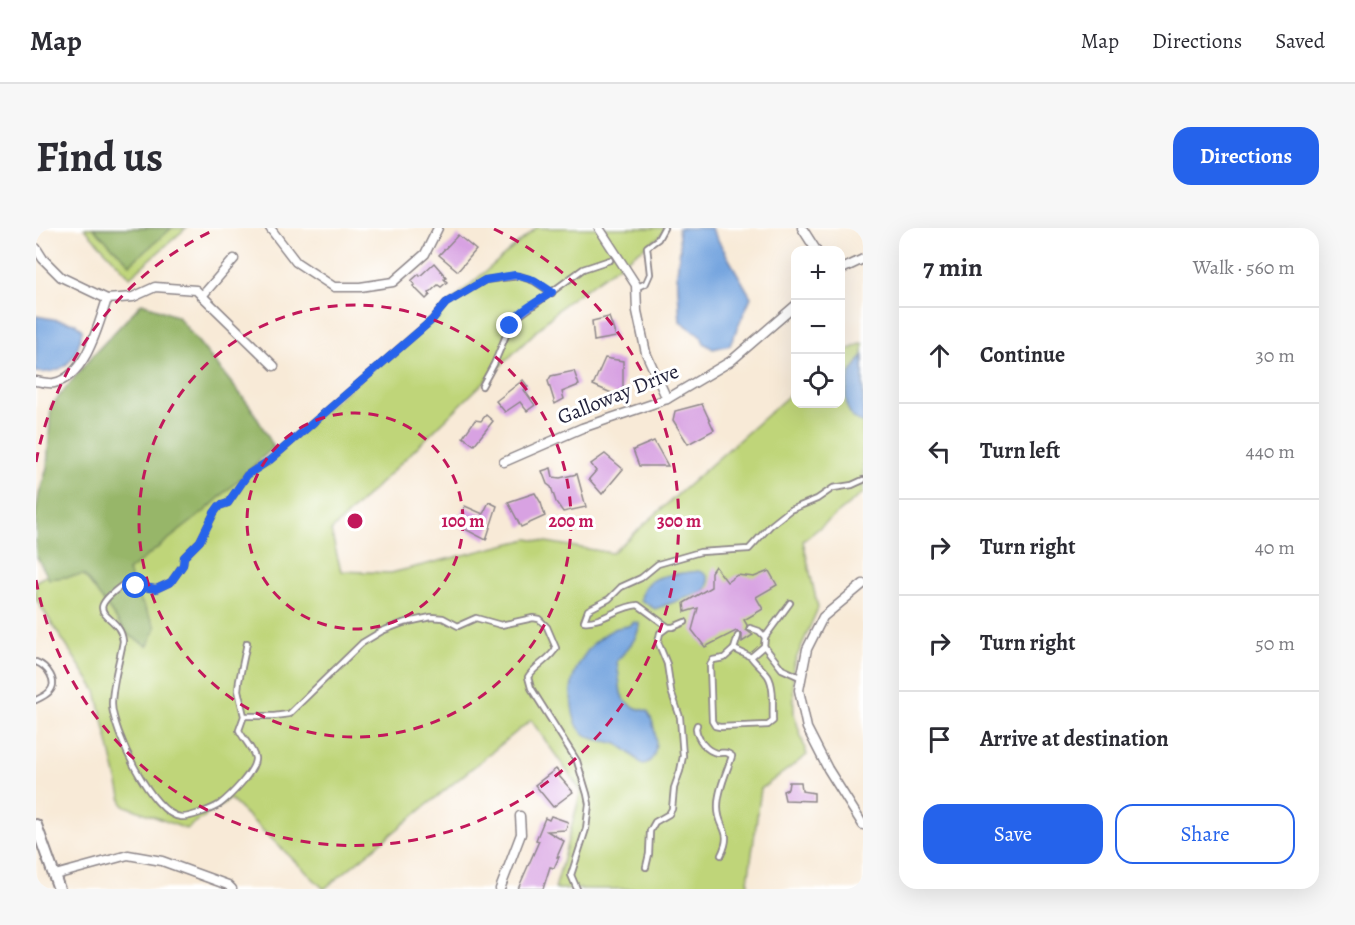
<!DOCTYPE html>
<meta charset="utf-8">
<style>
:root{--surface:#fff;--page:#f7f7f7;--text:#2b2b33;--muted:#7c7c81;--line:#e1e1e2;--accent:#2563eb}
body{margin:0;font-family:Alegreya,serif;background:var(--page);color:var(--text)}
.controls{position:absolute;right:18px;top:18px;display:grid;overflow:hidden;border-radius:12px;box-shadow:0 6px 24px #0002}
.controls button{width:54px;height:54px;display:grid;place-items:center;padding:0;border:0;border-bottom:2px solid var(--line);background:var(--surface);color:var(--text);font:30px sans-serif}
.stop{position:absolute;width:18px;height:18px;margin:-14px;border:4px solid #2563eb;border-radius:50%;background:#fff}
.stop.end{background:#2563eb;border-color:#fff;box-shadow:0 2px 6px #0008}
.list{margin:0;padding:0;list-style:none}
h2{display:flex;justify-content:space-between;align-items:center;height:78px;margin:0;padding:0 24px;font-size:26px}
h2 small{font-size:20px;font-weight:400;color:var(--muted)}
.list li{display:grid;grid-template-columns:39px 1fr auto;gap:18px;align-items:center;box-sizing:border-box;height:96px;padding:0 24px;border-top:2px solid var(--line)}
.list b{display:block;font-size:22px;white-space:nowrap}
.list em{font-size:20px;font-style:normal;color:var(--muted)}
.actions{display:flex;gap:12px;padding:18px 24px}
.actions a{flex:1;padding:14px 0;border:2px solid var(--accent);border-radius:18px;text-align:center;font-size:21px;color:var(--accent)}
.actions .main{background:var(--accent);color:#fff}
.icon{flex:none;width:33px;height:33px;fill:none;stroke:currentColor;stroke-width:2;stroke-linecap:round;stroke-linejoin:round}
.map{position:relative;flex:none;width:827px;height:661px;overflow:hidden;border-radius:18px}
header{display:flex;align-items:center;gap:36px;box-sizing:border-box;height:84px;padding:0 30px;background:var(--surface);border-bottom:2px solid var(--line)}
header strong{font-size:28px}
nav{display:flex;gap:33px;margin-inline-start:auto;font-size:21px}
.intro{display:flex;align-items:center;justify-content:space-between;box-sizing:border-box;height:144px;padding:0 36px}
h1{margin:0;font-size:42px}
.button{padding:15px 27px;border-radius:18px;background:var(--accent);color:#fff;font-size:21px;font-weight:700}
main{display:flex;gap:36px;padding:0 36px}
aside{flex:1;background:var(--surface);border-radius:18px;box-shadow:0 6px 24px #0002}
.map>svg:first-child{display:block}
.green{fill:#bfd579;stroke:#707c5a;stroke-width:1.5}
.forest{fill:#97b669;stroke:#5c6c52;stroke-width:1.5}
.water{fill:#76a5df;stroke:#4c648d;stroke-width:1.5}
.building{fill:#d8a2e2}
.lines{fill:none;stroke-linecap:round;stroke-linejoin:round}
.service-casing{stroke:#8d8689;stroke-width:8}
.minor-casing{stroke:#8d8689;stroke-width:11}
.tertiary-casing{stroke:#8d8689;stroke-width:14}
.service{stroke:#fff;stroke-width:4.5}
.minor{stroke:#fff;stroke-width:8}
.tertiary{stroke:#fff;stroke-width:10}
.route{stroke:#2563eb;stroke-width:8}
.ring{fill:none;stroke:#c2185b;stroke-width:3;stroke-dasharray:10 8}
.labels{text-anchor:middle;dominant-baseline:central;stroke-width:6;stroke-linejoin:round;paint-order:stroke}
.street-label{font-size:21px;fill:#22223b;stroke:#fff}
.centre{fill:#c2185b;stroke:#fff;stroke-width:3}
.ring-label{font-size:18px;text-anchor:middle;font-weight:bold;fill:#c2185b;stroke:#fff;stroke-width:6;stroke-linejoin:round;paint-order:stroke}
</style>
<header>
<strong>Map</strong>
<nav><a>Map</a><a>Directions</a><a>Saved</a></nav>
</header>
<div class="intro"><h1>Find us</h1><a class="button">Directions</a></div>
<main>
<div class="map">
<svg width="827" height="661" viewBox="0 0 827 661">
<rect width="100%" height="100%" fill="#fff"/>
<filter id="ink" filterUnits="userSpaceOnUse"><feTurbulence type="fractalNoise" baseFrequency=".0167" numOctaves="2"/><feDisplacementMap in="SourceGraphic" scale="12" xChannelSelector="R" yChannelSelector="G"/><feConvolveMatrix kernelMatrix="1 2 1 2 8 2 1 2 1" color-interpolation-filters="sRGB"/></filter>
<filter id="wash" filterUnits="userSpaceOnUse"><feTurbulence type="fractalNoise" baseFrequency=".008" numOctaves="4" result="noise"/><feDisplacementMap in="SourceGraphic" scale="24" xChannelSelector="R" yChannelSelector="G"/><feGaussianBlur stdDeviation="1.35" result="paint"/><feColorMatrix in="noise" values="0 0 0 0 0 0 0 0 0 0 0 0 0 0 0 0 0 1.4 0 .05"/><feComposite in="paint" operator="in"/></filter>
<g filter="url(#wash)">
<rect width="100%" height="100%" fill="#f8ead7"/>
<g class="green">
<path d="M48 0H150L94 49Z"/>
<path d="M500 0H630L623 9 528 76 295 303 305 343 355 345 492 311 576 325 759 162 760 176H804L805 125 827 115V265L767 313 782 380 757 438 758 486 771 527 725 561 711 661H519L545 563 495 492 288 661 194 571 150 601 87 577 60 463 0 371V353L229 233Z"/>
</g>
<g class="forest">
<path d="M57 0H136L94 36Z"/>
<path d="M106 75 142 89 214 178 238 219 169 283 92 343 102 368 120 399 112 418 92 407 48 347 13 351 0 327V287L3 266 11 240 15 178 58 126Z"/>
</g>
<g class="water">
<path d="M642 0H675L715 69 694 117 677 121 668 115 665 108 644 93 641 45 644 21Z"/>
<path d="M0 88 39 95 46 102C42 129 30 148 0 144Z"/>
<path d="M827 127V195L816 189 811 179 810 167 814 146Z"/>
<path d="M662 343C671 345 673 350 672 358L668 363 619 381 605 372C607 344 641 347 662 343Z"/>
<path d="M598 394 603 395C604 409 590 422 581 433L585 465 588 472 600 480 611 483C620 494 627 535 606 536 598 529 591 521 581 516 569 512 556 513 546 504 539 497 537 487 536 478 532 452 541 434 558 415 565 409 572 403 581 400 588 398 593 400 598 394Z"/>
</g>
<g id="blocks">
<g class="building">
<path d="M422 7 440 22 422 43 403 27Z"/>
<path d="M398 35 410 49 408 51 411 54 405 59 402 57 393 65 394 67 390 71 377 58 379 57 375 53 383 46 384 48Z"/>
<path d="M573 89 580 109 558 113 556 93Z"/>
<path d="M569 130 587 133V170L557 157Z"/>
<path d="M538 143 543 157 526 164 528 171 519 176 512 153 515 148Z"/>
<path d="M487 152 492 159 488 162 499 177 491 183 484 174 469 184 460 173Z"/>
<path d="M666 176 678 202 652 216 637 192 639 183Z"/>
<path d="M450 187 457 193 438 217 427 209 439 192 445 193Z"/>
<path d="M618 213 632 238H603L597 222Z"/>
<path d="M569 226 587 241 566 266 553 251 560 243 555 236Z"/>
<path d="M515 240 517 249 524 250 541 246 550 279 527 284 520 274 515 259 511 256 506 243Z"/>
<path d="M499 265 505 275 509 288 485 299 472 274Z"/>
<path d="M453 274 461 278 450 312 421 297 429 278 447 286Z"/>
<path d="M679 338 691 354 701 347 718 349 733 343 741 357 720 369 727 381 708 392 711 397 710 402 717 407 706 414V406L700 403 669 419 656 402 662 380 649 384 648 375 675 359V344Z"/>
<path d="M520 541 525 546 523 548 537 564 517 579 499 557Z"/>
<path d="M753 554H765L766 563 778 565V573L749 572 747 563 752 561Z"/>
<path d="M515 588 532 594 530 602 511 603 528 613 521 629H523L518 640 514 639 507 661H482L503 613 500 612 509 590 513 592Z"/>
</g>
</g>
</g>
<g filter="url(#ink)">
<use href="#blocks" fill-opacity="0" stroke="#8d8689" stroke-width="1.5"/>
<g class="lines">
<defs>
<g id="service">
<path d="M604 58 610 55 614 46 611 19 622 11 628 0"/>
<path d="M446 158 458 136 476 93 547 41 574 32"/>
<path d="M754 375 729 409 728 418 746 441 766 450"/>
<path d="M649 394 637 399H632L602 377C583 378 566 395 548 393L552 382 573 371 585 359 605 350 622 336 664 324 713 321 734 298 754 282 781 271 797 260 816 257 827 252"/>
<path d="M714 400 723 403 729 409"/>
<path d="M211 415 203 453 202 462 208 488 203 502C207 511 217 520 219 530 220 543 193 569 184 576 177 581 152 590 145 589 116 587 76 501 76 476 76 456 84 432 87 413 84 383 41 390 88 356L120 361 135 354 147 337 148 329 164 313 178 285 183 278 192 275 211 247 234 232 396 92 410 75 449 52 484 48 498 53 516 65"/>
<path d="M698 421 702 408"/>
<path d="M715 429C720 436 727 441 732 448 739 459 736 480 737 493L732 497 684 499 679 498 676 493 674 437 677 432 688 430 698 421 715 429 728 418"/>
<path d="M0 434C11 438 23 454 13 464 9 468 4 470 0 472"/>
<path d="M208 488H238L253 486 326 415 346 403 367 395 395 389 407 390 422 398 440 390 465 397 497 390 503 391 511 399 520 420C514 432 499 437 492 449L495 460 541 533 551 566 553 576 550 601 535 647 541 661"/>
<path d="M661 497 660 500C661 510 670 524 682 525 688 525 690 523 696 528 691 544 682 561 682 578 681 601 698 601 685 627"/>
<path d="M610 639 613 626 614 603 619 594 633 586 636 581 638 560 644 543 647 528 644 489 635 463 631 436 622 414 624 405 632 399"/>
</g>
<g id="minor">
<path d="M234 0 260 34 298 59H324L357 54 389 26 402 0"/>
<path d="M563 0 600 57 601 83 610 125 631 171"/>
<path d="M766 0 780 22"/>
<path d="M0 20 7 31 25 49 71 71 97 69 119 59 160 62 238 138"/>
<path d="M804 42 827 31"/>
<path d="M166 68 198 31"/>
<path d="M0 153C5 154 13 156 18 155 50 148 62 98 71 71"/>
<path d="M468 234 546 200 631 171 695 133 760 77"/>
<path d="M827 356 787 389 771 421 763 462 771 500 792 541 827 597"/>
<path d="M19 647 92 627 126 633 192 657 196 661"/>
<path d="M464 661 485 606 484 588"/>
</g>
<path id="tertiary" d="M0 597 23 661"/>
</defs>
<use href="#service" class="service-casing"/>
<use href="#minor" class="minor-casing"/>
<use href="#tertiary" class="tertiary-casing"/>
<use href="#service" class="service"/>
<use href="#minor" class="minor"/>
<use href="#tertiary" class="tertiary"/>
</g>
</g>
<g class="lines" filter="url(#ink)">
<path class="route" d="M100 358 120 361 135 354 147 337 148 329 164 313 178 285 183 278 192 275 211 247 234 232 396 92 410 75 449 52 479 47 498 52 516 64C502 74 481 83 474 98"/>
</g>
<g class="ring">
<circle cx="319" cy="293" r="108"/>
<circle cx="319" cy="293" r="216"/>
<path d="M0 234A324 324 0 0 1 180 1M458 1A324 324 0 1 1 0 352"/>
</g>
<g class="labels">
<g class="street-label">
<text transform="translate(582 166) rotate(-22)">Galloway Drive</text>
</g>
</g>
<circle cx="319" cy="293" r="9" class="centre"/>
<g class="ring-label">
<text x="427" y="299">100 m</text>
<text x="535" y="299">200 m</text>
<text x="643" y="299">300 m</text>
</g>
</svg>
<div class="controls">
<button>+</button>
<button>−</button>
<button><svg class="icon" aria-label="locate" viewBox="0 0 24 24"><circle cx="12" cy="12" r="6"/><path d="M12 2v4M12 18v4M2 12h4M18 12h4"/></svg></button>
</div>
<div class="stop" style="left:100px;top:358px"></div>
<div class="stop end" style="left:474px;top:98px"></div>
</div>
<aside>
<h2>7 min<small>Walk · 560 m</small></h2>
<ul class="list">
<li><svg class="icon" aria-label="ahead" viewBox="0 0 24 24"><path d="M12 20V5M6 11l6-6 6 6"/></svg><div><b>Continue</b></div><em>30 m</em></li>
<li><svg class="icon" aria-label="left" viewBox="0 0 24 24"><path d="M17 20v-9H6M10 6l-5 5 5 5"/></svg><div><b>Turn left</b></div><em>440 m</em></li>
<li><svg class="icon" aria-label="right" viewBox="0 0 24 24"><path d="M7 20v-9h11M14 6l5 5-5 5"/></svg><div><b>Turn right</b></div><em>40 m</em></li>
<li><svg class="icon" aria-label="right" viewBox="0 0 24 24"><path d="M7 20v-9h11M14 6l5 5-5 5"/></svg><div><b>Turn right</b></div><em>50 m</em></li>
<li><svg class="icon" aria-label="arrive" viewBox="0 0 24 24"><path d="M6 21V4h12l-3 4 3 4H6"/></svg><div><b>Arrive at destination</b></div></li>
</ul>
<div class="actions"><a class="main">Save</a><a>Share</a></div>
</aside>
</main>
